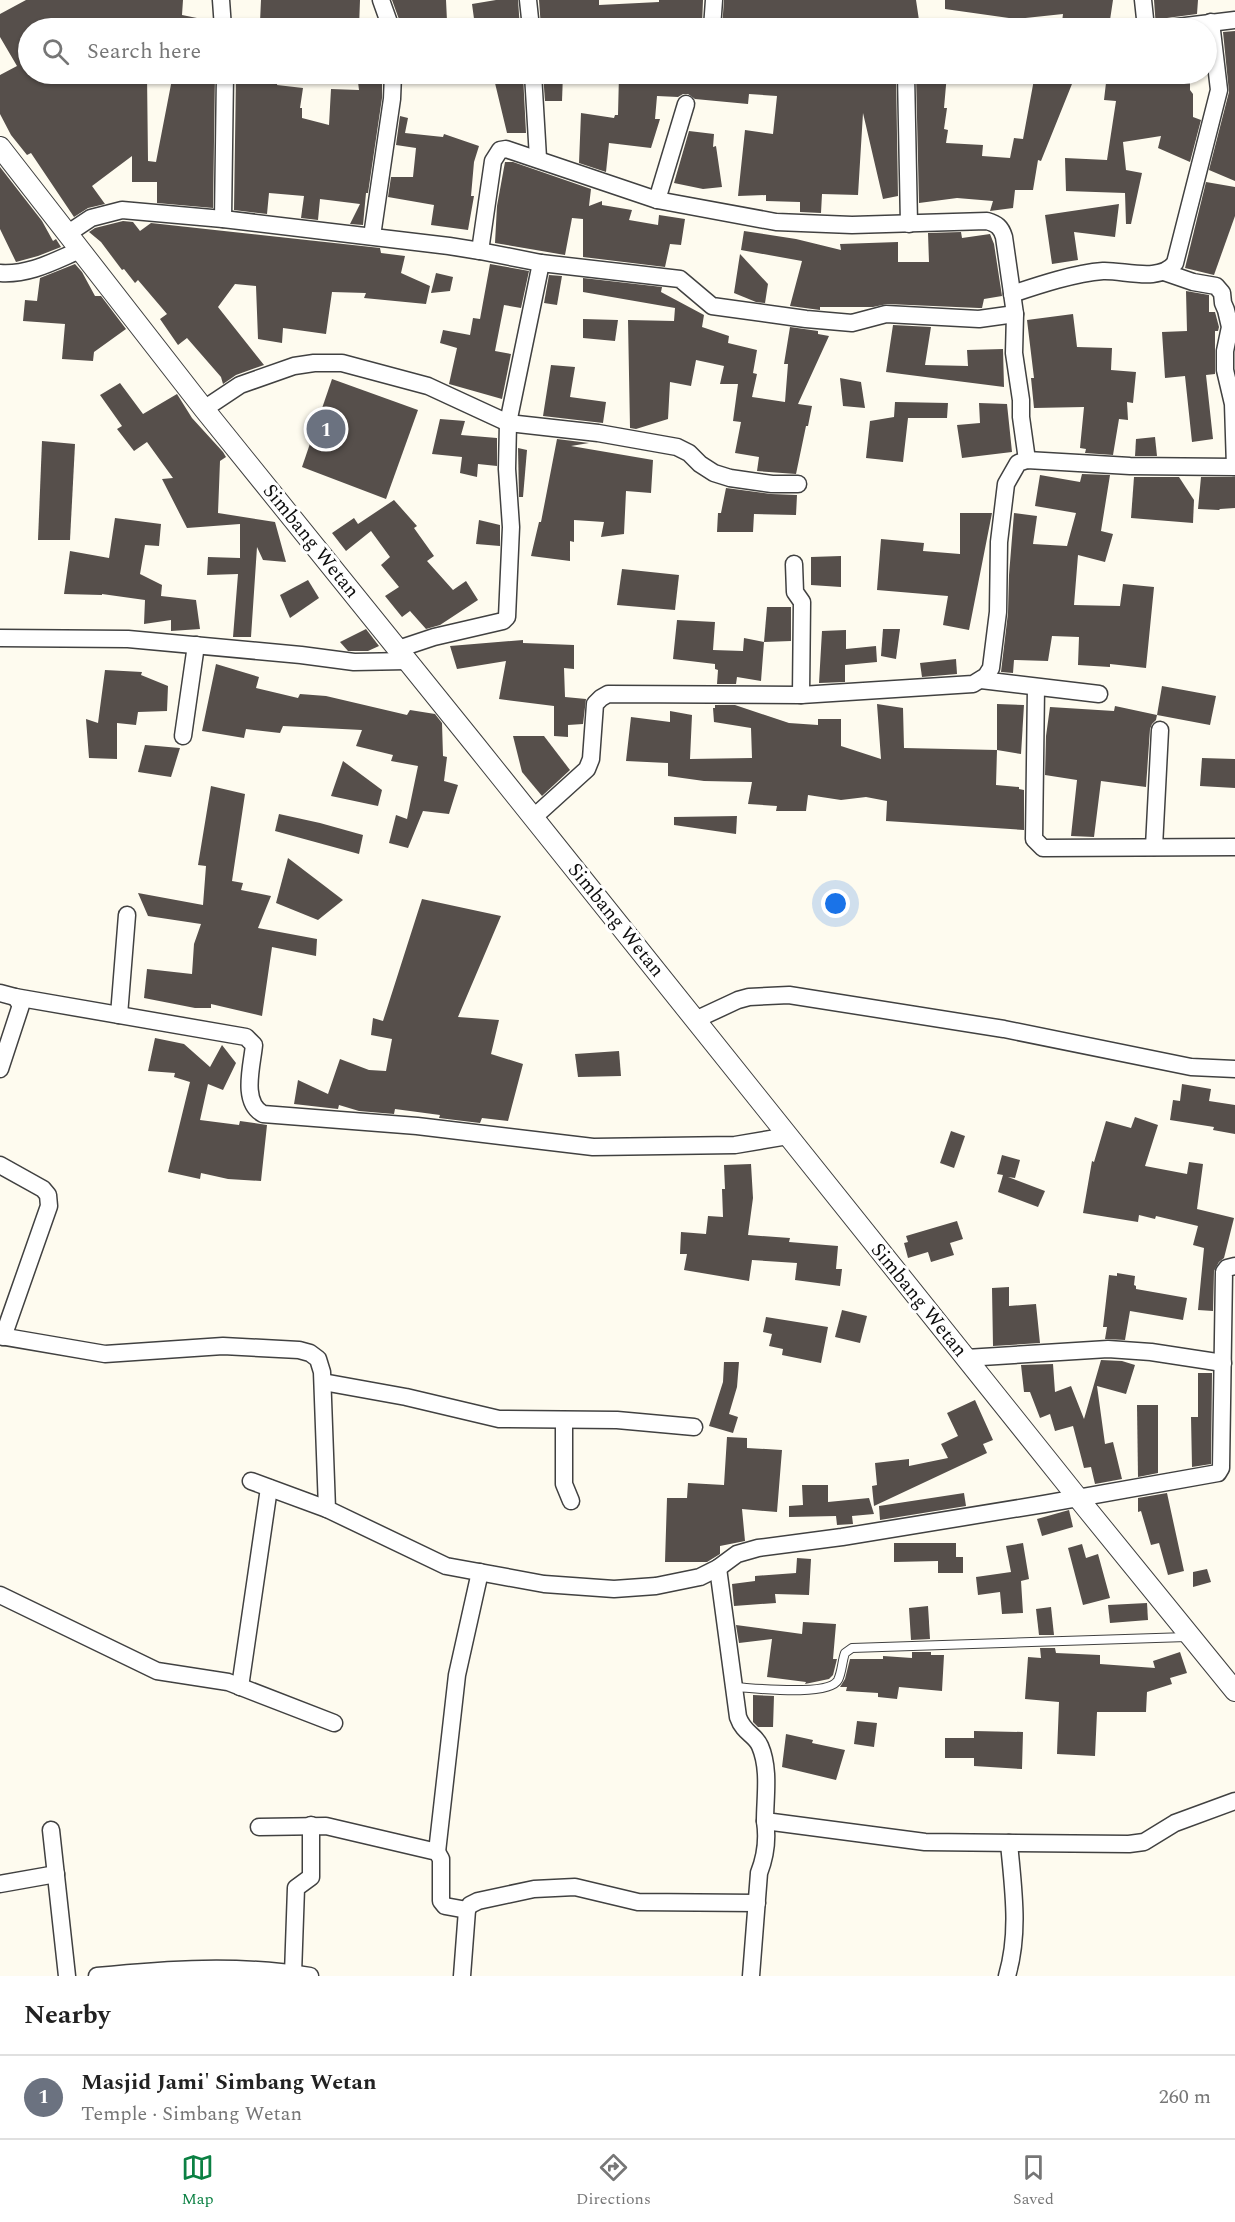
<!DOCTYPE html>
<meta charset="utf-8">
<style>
:root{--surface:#fff;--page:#f6f6f6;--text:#222;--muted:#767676;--line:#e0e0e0;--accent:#0b8043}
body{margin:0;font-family:Spectral,serif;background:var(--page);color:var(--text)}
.you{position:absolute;left:836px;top:904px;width:21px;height:21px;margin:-15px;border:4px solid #fff;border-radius:50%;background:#1a73e8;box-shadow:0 0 0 9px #1a73e833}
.badge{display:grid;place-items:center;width:39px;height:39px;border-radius:50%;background:var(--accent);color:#fff;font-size:20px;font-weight:700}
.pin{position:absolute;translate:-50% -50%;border:3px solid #fff;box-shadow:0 2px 6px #0006}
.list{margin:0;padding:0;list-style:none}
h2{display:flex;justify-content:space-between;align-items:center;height:78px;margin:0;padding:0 24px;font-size:26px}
h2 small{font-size:20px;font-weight:400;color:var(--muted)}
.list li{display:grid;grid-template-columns:39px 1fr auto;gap:18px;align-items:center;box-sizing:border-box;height:84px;padding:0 24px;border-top:2px solid var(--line)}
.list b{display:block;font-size:22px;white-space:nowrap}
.list p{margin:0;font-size:20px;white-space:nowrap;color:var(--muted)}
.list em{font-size:20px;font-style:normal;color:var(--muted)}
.icon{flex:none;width:33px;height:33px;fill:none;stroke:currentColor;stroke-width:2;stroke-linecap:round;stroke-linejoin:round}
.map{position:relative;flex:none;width:1235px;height:1976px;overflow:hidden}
.search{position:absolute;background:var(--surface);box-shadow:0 2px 4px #0004;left:18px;right:18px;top:18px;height:66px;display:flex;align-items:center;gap:15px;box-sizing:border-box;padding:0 21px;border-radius:33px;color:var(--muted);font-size:22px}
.sheet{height:162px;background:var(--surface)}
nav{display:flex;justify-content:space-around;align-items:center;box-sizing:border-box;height:84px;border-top:2px solid var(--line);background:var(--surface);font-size:16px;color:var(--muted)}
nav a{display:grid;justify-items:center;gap:3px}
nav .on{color:var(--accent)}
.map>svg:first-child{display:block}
.building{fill:#564f4b}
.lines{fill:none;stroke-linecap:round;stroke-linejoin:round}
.service-casing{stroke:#414141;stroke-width:10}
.minor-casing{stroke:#414141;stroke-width:19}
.tertiary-casing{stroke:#414141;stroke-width:22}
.service{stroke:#fff;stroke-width:8}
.minor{stroke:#fff;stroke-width:16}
.tertiary{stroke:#fff;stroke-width:20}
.labels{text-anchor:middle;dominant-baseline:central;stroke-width:6;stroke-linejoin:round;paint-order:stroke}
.street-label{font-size:20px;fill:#0e0e0e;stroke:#fff}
</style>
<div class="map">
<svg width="1235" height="1976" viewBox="0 0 1235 1976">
<rect width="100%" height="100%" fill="#fefbef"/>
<g class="building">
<path d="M26 0H183L182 15 212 21 213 28H28V74H147L148 161 156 162 173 74H215L213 208 157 203V182H132V156L92 186 105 204 88 208 74 217 31 153 27 155 11 135 0 114V75L17 66 0 37V14Z"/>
<path d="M261 0H360L359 28H286V23L260 22Z"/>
<path d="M392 0H446L447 21 423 23 422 19 400 22Z"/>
<path d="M496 0H518L520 28H489L488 24 475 26 472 4Z"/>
<path d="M539 0H599V5L659 2V0H703L702 25 682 24V28H664V22H639L637 28H541Z"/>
<path d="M724 0H916L920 27 892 28V24L864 28H722Z"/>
<path d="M945 0H1113L1110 20 1080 21V24L1062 22 1063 14 1016 19 945 9Z"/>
<path d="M1154 0H1198L1197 14 1167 18 1162 20 1159 28H1156Z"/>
<path d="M1235 31V181L1209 170 1229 92 1223 32Z"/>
<path d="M236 74 278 76 277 85 303 88 300 108H302V118L329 125 331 89 359 90 358 82 382 80V98L368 193H366L363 225 350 224 360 204 320 199 318 220 301 218 304 196 269 193 267 214 234 210Z"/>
<path d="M543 74H563L562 101H545Z"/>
<path d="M619 74H896L898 196 883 199 863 113 858 195 822 194 821 213 800 212V202L766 201V195L738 196 745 130 773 134 777 96 749 94 748 104 695 99 688 94H683L678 97 657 96 655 119H660L651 148 609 143 606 172 579 163 581 113 614 118 615 115H618Z"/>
<path d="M916 74H947L944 108H947L944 129 948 130 946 143 983 145 982 156 1010 158 1014 138 1023 139 1035 74H1076L1041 161 1038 160 1033 190H1015L1013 208 990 211 993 201 957 198 919 203Z"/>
<path d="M1107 74H1190V90L1193 94V117L1201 120 1190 162 1158 148 1161 136 1123 142 1126 170 1142 173 1131 224H1126L1125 193 1066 191 1065 158 1107 160 1116 101 1104 100Z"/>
<path d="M523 75 526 133H507L494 79 511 82 516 76Z"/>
<path d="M400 116 408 118 405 133 443 137 444 134 479 146 474 162 471 196H474L468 230 431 225 434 205 388 197 391 177H413L416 148 396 145Z"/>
<path d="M689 131 714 134 713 147 716 146 722 187 703 189 674 183Z"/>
<path d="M505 162H513L591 189 589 206 602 201V205L632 210 629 220 658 225 659 215 685 219 681 245 670 244 665 267 583 257V219L572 218 565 255 495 243 497 206Z"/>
<path d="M0 167 42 221 53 241 56 239 61 247 38 256 16 262 0 229Z"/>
<path d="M1206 182 1235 187V216L1214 275 1185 268Z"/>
<path d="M1119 204 1115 237 1074 232 1078 260 1052 264 1045 215Z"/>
<path d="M123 221 133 222 140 231 151 223 380 248 381 253 405 256 401 273 430 286 426 304 364 298 366 293 332 292 326 334 283 328 282 343 258 339 256 286 235 284 218 307 264 365 236 375 223 384 221 377 187 338 178 345 160 319 167 314 138 280 135 283 124 269 122 270 101 242 89 232 95 228Z"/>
<path d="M744 231 796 239 841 250 840 244 898 242V262H929L928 233 961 232 962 238 990 234 994 244 1002 296 984 299 982 308H979L887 304 873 307H820V310L790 306 802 261 741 250Z"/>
<path d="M740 254 768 284 765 303 756 302 734 293Z"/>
<path d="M75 264 82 272 95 296H101L126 329 94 352 93 361 62 359 65 324 23 321 25 300 37 301 40 278Z"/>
<path d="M490 264 529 271 521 308 504 305 495 351 511 354 502 399 449 384 457 348 440 343 443 330 470 335 473 318 480 319Z"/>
<path d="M436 273 453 277 450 291 431 293Z"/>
<path d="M549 275 562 276 557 305 544 303Z"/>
<path d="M583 278 662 287 661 292 704 315 702 327 729 336 728 343 757 350 753 373 757 374 752 397 785 402 788 364H784L790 327 818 331V334L829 336 798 404 812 406 808 426H806L796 474 757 471 759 457 735 453 741 422 733 421 738 384H720L724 366 696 360 691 386 670 382 668 419 636 429 630 428 628 320 674 321 675 308 583 292Z"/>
<path d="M1186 291 1209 295V312H1215L1219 327 1218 331H1215V374L1206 375 1213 439 1192 442 1185 376 1165 378 1162 332 1187 331Z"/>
<path d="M1073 314 1077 347 1112 348 1111 370 1136 372 1133 403 1127 402 1128 420 1119 419 1113 455 1085 453 1086 449 1080 448 1084 407 1034 408 1031 378H1034L1027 320Z"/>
<path d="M583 319 618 320 615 341 583 338Z"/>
<path d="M893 325 931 327 925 365 968 366 967 350 1003 349 1004 387 886 372Z"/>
<path d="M551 365 575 367 570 397 606 402 603 423 543 416Z"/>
<path d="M840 378 861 382 865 408 843 406Z"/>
<path d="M332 379 418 410 386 499 302 467Z"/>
<path d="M120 383 143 414 177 394 192 418 223 452 226 457 220 461 218 513 275 522 286 562 263 560 257 547 251 637H233L238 574 207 575 208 557 240 558V524L187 528 162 479 173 478 147 442 134 451 117 429 122 426 100 395Z"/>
<path d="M895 402 948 403 947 418H908L903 462 866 458 870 421 894 417Z"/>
<path d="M979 403 1007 404 1012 452 962 458 957 425 980 423Z"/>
<path d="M440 419 465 421 461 435 497 438V466L478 464 477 477 460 473 462 457 432 454Z"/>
<path d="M1155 437 1157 456H1135L1136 439Z"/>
<path d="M557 439 589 443 571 446 653 460 651 493 626 491 624 534 601 537 604 522 574 520V542L570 541V561L531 556 539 522H541Z"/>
<path d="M42 441 75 444 70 540H38Z"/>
<path d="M518 448 527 450 523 497H519Z"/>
<path d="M1082 474 1110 475 1101 531 1113 534 1105 562 1078 555 1074 605 1120 606 1123 584 1154 587 1146 668 1110 664V667L1078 665 1079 637 1052 636 1048 661 1014 660 1013 673 1001 672 1008 613 1009 575 1014 513 1037 516 1033 544 1067 546 1076 513 1035 506 1040 475 1080 482Z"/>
<path d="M1134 477H1179L1194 500 1193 523 1131 518Z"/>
<path d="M1201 477H1235V508L1220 509 1219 510 1198 509Z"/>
<path d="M726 488 771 494 797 495 796 515 754 514 753 532H717L718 513H721Z"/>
<path d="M394 500 417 526 414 528 434 556 427 561 453 590 466 581 478 600 440 625 426 629 410 611 402 617 385 596 399 587 381 565 390 557 371 531 346 551 332 533 354 518 358 524Z"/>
<path d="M960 513H992L969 630 943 625 948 596 877 590 881 539 924 543 923 551 960 554Z"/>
<path d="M115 518 161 524 159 546 145 545 140 574 162 585 161 596 196 600 200 629 171 631V620L144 624 145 600 102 594V595L64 594 70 551 109 558Z"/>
<path d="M479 520 500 525V546L476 544Z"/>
<path d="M841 556V587L811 585V557Z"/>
<path d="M622 569 679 575 675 610 617 605Z"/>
<path d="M308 580 319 598 290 618 280 595Z"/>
<path d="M767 607H791V641L764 642Z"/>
<path d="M677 620 715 622 713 650 743 651 744 638 764 642 761 681 737 677 736 684H717L718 670 715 669V664L673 659Z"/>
<path d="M366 629 379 646 368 651H348L340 642Z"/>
<path d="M883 629H900L896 659 881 656Z"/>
<path d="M846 630V649L876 646 877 662 845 665V682L819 683 822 631Z"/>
<path d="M523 640V643L574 645V669L564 668 565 697 586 699 583 724 568 725V737L554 736V706L499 699 506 661 457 669 450 646Z"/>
<path d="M956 659 957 674 922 677 920 663Z"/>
<path d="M216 664 259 677 256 688 298 698 300 694 326 696 407 715 410 710 435 714 442 723 443 756 447 757 444 781 458 785 449 814 423 811 408 848 389 843 396 815 407 819 418 766 391 761 393 755 356 746 362 730 283 726 280 733 246 729 244 738 202 731Z"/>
<path d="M105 670 142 672 141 675 168 686 167 711 138 712 136 725 117 723V759L89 758 86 719 98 723Z"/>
<path d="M1162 686 1216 696 1210 725 1157 715Z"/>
<path d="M877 704 903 708 904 748 997 750 996 785 1019 787V789L1024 790V830L886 821 887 801 866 797 841 800 808 795 806 811H776L777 806 748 804 752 782 704 781 668 776V763L626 761 631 717 670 722V711L692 715 690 759 752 758 751 728 714 722 713 708H715V705H735L789 723 818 725V719H841V746L881 759Z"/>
<path d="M997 704 1024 705 1021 754 997 750Z"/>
<path d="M1115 706 1157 715 1156 720 1152 724 1150 729 1146 787 1101 781 1094 837 1071 836 1077 780 1045 775 1046 736 1050 707 1114 711Z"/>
<path d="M513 736H544L570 770 542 796 522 772Z"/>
<path d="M145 745 180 748 171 777 138 772Z"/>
<path d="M1202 758 1235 759V788L1200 786Z"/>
<path d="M343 761 382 790 378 806 331 796Z"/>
<path d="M211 786 245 794 232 881 243 883 241 890 271 896 258 928 317 939 316 956 272 947 262 1016 211 1004V1008H195L144 998 147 969 192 974 194 944 201 924 148 916 138 893 203 905 206 866 198 865Z"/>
<path d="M279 814 320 823 363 835 359 854 275 831Z"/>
<path d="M737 816 736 834 674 825V817Z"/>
<path d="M288 858 343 900 318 920 276 903Z"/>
<path d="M422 899 501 916 458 1017 499 1020 491 1054 523 1064 508 1121 482 1118 480 1123 439 1118 440 1115 395 1109 394 1114 359 1111 339 1105 338 1109 294 1104 298 1080 328 1094 340 1059 369 1070 386 1071 392 1039 371 1035 373 1018 383 1021Z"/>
<path d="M155 1038 184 1044 210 1067 222 1045 236 1063 223 1090 208 1084 200 1120 239 1125 240 1121 267 1125 261 1181 228 1179 201 1173 200 1179 168 1172 190 1082 174 1077 175 1073 148 1071Z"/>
<path d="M619 1051 621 1076 578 1077 575 1054Z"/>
<path d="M1182 1084 1211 1089 1209 1101 1235 1105V1134L1213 1130 1214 1127 1170 1120 1173 1100 1180 1101Z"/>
<path d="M1135 1117 1158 1125 1145 1166 1187 1174 1189 1162 1203 1164 1197 1209 1234 1218 1224 1258 1219 1262 1214 1271 1213 1311 1198 1310 1204 1248 1193 1245 1198 1226 1156 1216 1155 1219 1139 1215 1138 1222 1083 1213 1092 1161 1094 1162 1106 1121 1131 1128Z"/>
<path d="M951 1131 965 1136 954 1168 940 1163Z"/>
<path d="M1002 1155 1020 1160 1015 1178 1008 1177 1045 1191 1038 1207 998 1192 1003 1175 997 1174Z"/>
<path d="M751 1164 753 1198 748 1235 790 1238 789 1242 838 1246 836 1269H842L840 1286 795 1280 797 1263 752 1260 749 1281 684 1270 687 1254H680L681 1232 706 1234 708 1216 723 1217 722 1189H725L724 1165Z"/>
<path d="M957 1221 963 1239 950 1243 954 1255 931 1262 928 1252 908 1258 904 1243 908 1242 906 1236Z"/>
<path d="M1117 1273 1135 1276 1134 1285 1136 1286V1289L1187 1298 1183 1320 1130 1311 1125 1340 1105 1339 1107 1327H1103L1109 1275 1117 1276Z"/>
<path d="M1009 1287V1306L1036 1304 1040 1343 993 1346 992 1288Z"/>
<path d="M842 1310 867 1316 860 1343 835 1337Z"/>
<path d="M766 1317 828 1327 821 1363 782 1355 783 1349 769 1346 772 1334 763 1332Z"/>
<path d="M1101 1360 1122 1361 1135 1365 1126 1394 1097 1386 1105 1444 1113 1442 1122 1479 1095 1484 1091 1467 1084 1468 1073 1426 1055 1431 1050 1414 1040 1418 1030 1392H1024L1021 1365 1053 1364 1055 1392 1071 1386 1084 1419Z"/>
<path d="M724 1362H739L737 1387 729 1414 738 1417 733 1433 709 1426 723 1382Z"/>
<path d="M1198 1373H1212L1211 1464 1192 1467 1191 1417H1198Z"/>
<path d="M975 1400 993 1440 983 1444 987 1453 874 1506 872 1486 877 1485 875 1463 909 1459V1466L948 1458 941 1444 958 1436 947 1413Z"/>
<path d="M1137 1405H1158V1473L1138 1477Z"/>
<path d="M727 1437 747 1438V1448L782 1450 777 1512 742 1509 745 1541 720 1546V1554L707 1562H665L667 1498H687L688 1483 724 1485Z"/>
<path d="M802 1485H828V1502L869 1498 874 1514 852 1516 853 1524 837 1525 836 1516 789 1517V1506L803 1505Z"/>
<path d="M964 1493 966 1506 880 1520 879 1506Z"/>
<path d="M1167 1493 1184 1571 1168 1575 1159 1543 1151 1545 1141 1511 1138 1512V1498Z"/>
<path d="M1069 1510 1073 1527 1042 1536 1037 1519Z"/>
<path d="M894 1543H956V1557H963V1573H938V1561L894 1562Z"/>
<path d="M1023 1543 1029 1579 1021 1581 1023 1613 1002 1614 1000 1592 978 1595 976 1577 1011 1572 1006 1546Z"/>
<path d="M1082 1544 1086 1558 1098 1554 1110 1598 1083 1605 1068 1548Z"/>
<path d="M797 1558 811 1559 809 1595 775 1594 776 1603 734 1606 732 1584 755 1581V1576L796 1573Z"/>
<path d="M1207 1569 1211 1582 1193 1587V1572Z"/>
<path d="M1147 1603 1148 1620 1110 1623 1108 1605Z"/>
<path d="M928 1606 930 1639 911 1640 909 1608Z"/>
<path d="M1051 1607 1054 1635H1039L1036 1609Z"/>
<path d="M803 1622 836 1624 833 1659H837L833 1675 829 1679 805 1684 806 1682 767 1677 772 1639 739 1643 736 1625 802 1634Z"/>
<path d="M1040 1648H1055L1056 1653 1100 1655V1664L1155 1668 1153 1661 1180 1652 1187 1673 1170 1678 1172 1684 1147 1692 1146 1712H1097L1095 1756 1057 1754 1059 1702 1025 1699 1028 1657 1041 1658Z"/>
<path d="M912 1652H931V1655H944L942 1691 899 1687 897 1699 878 1697V1693L846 1691 847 1687H840L845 1679 850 1659H883V1656L912 1658Z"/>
<path d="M753 1695 774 1696 773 1727H758L753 1722Z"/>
<path d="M857 1721 877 1723 874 1747 854 1744Z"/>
<path d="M974 1731 1023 1732 1022 1769 974 1766V1758H945V1738H974Z"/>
<path d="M786 1734 813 1740 812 1743 845 1750 836 1780 782 1767Z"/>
</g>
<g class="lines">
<defs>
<path id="service" d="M734 1687C754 1688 829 1697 838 1680 842 1672 842 1661 845 1653L852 1648 1187 1637"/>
<g id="minor">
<path d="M221 0 223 28"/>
<path d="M381 0 391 28"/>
<path d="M528 0 531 28"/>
<path d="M1143 0 1146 28"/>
<path d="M712 28 714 0"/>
<path d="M1169 28 1235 20"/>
<path d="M533 74 538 158"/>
<path d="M906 74 909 224"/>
<path d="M657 200 686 104"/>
<path d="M223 219 225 74"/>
<path d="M67 234 91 218 122 210 223 219 449 246 480 251 493 161 500 150 506 149 657 200 776 222 852 225 987 221C997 224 1001 227 1004 237L1015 314 1014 353 1021 400V417L1027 460"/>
<path d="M372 236 392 99 393 74"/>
<path d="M480 251 541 263 680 279 712 306 806 319 852 323 886 314 979 319 1015 314"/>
<path d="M1164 272 1193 282 1216 286 1222 293 1223 303 1226 310 1230 327 1225 351V370L1233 404 1235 467"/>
<path d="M0 273C30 275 54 261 80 250"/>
<path d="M1012 294C1039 285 1075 273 1103 271 1124 270 1160 283 1175 263L1219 90 1211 22"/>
<path d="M204 409 240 385 294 366 314 363H342L428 386 508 423 598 433 677 447 689 453 700 464 714 473 730 478 772 484H798"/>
<path d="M794 564 795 592 802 602 801 695"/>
<path d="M0 638 128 639 301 655 354 662 407 661"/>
<path d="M398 649 434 637 503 621 507 617 511 527 507 469 508 423 541 263"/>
<path d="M981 680 1099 694"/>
<path d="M1036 687 1034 839 1043 848 1235 847"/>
<path d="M183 736 196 645"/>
<path d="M534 817 587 769 591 759 595 704 601 698 608 694 801 695 973 684 986 676 991 668 998 612 999 542 1006 484 1018 463 1027 460 1130 466 1235 467"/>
<path d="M1154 847 1160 730"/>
<path d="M0 993 15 997 21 1005 0 1069"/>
<path d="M15 997 246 1037 254 1045C252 1066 241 1102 263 1114L417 1126 593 1147 735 1145 788 1136"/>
<path d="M119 1015 127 915"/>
<path d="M695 1020 738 1000 749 997 789 995 1004 1029 1191 1067 1235 1069"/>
<path d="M0 1165 43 1189 48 1195 49 1206 3 1337"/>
<path d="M0 1336 105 1354 223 1346 299 1350 310 1353 318 1359 322 1372 327 1509 446 1566 544 1584 614 1589 656 1586 700 1577 718 1568 737 1554 758 1548 842 1537 1044 1504 1218 1473 1221 1468 1224 1272 1227 1268 1235 1266"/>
<path d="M966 1358 1108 1349 1151 1352 1223 1363"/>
<path d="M323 1382 406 1397 499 1419 617 1420 694 1427"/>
<path d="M564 1420V1484L571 1501"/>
<path d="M251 1481 327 1509"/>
<path d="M718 1568 738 1717C744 1734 755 1734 760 1746 770 1769 765 1797 765 1821L925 1842 1129 1844 1144 1842 1175 1823 1235 1801"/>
<path d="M0 1595 157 1671 228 1682 334 1723"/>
<path d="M240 1687 269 1488"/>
<path d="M259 1827 326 1826 437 1852 441 1859V1901L445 1906 467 1910"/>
<path d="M51 1830 67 1976"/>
<path d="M437 1852 457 1675 480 1572"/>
<path d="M0 1884 56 1874"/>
<path d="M293 1974 296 1888 311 1877V1825"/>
<path d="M97 1976C166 1969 240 1964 310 1976"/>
<path d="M462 1976 467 1910 470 1905 478 1901 534 1889 575 1887 638 1902 757 1903"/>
<path d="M751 1976 759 1873C766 1855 768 1840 765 1821"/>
<path d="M1007 1976C1020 1932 1013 1888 1009 1843"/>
</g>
<path id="tertiary" d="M0 147 204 409 476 746 1078 1498 1235 1691"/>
</defs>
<use href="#service" class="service-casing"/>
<use href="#minor" class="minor-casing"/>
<use href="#tertiary" class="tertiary-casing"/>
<use href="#service" class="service"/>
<use href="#minor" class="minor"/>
<use href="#tertiary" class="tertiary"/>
</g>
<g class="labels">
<g class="street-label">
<text transform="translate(311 541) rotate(51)">Simbang Wetan</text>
<text transform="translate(616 920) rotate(51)">Simbang Wetan</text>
<text transform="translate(919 1300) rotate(51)">Simbang Wetan</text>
</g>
</g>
</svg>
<div class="you"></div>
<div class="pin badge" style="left:326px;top:429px;background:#6b7280">1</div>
<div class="search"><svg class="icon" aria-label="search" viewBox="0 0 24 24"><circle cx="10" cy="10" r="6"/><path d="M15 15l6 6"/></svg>Search here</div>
</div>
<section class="sheet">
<h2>Nearby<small></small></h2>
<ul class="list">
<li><span class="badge" style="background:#6b7280">1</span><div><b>Masjid Jami' Simbang Wetan</b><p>Temple · Simbang Wetan</p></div><em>260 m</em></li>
</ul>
</section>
<nav>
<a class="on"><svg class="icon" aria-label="map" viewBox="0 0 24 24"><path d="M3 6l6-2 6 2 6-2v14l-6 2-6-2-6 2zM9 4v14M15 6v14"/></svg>Map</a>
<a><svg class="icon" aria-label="directions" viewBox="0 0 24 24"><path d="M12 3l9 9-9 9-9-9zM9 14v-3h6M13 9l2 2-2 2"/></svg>Directions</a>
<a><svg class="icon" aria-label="saved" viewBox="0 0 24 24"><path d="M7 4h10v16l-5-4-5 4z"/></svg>Saved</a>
</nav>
